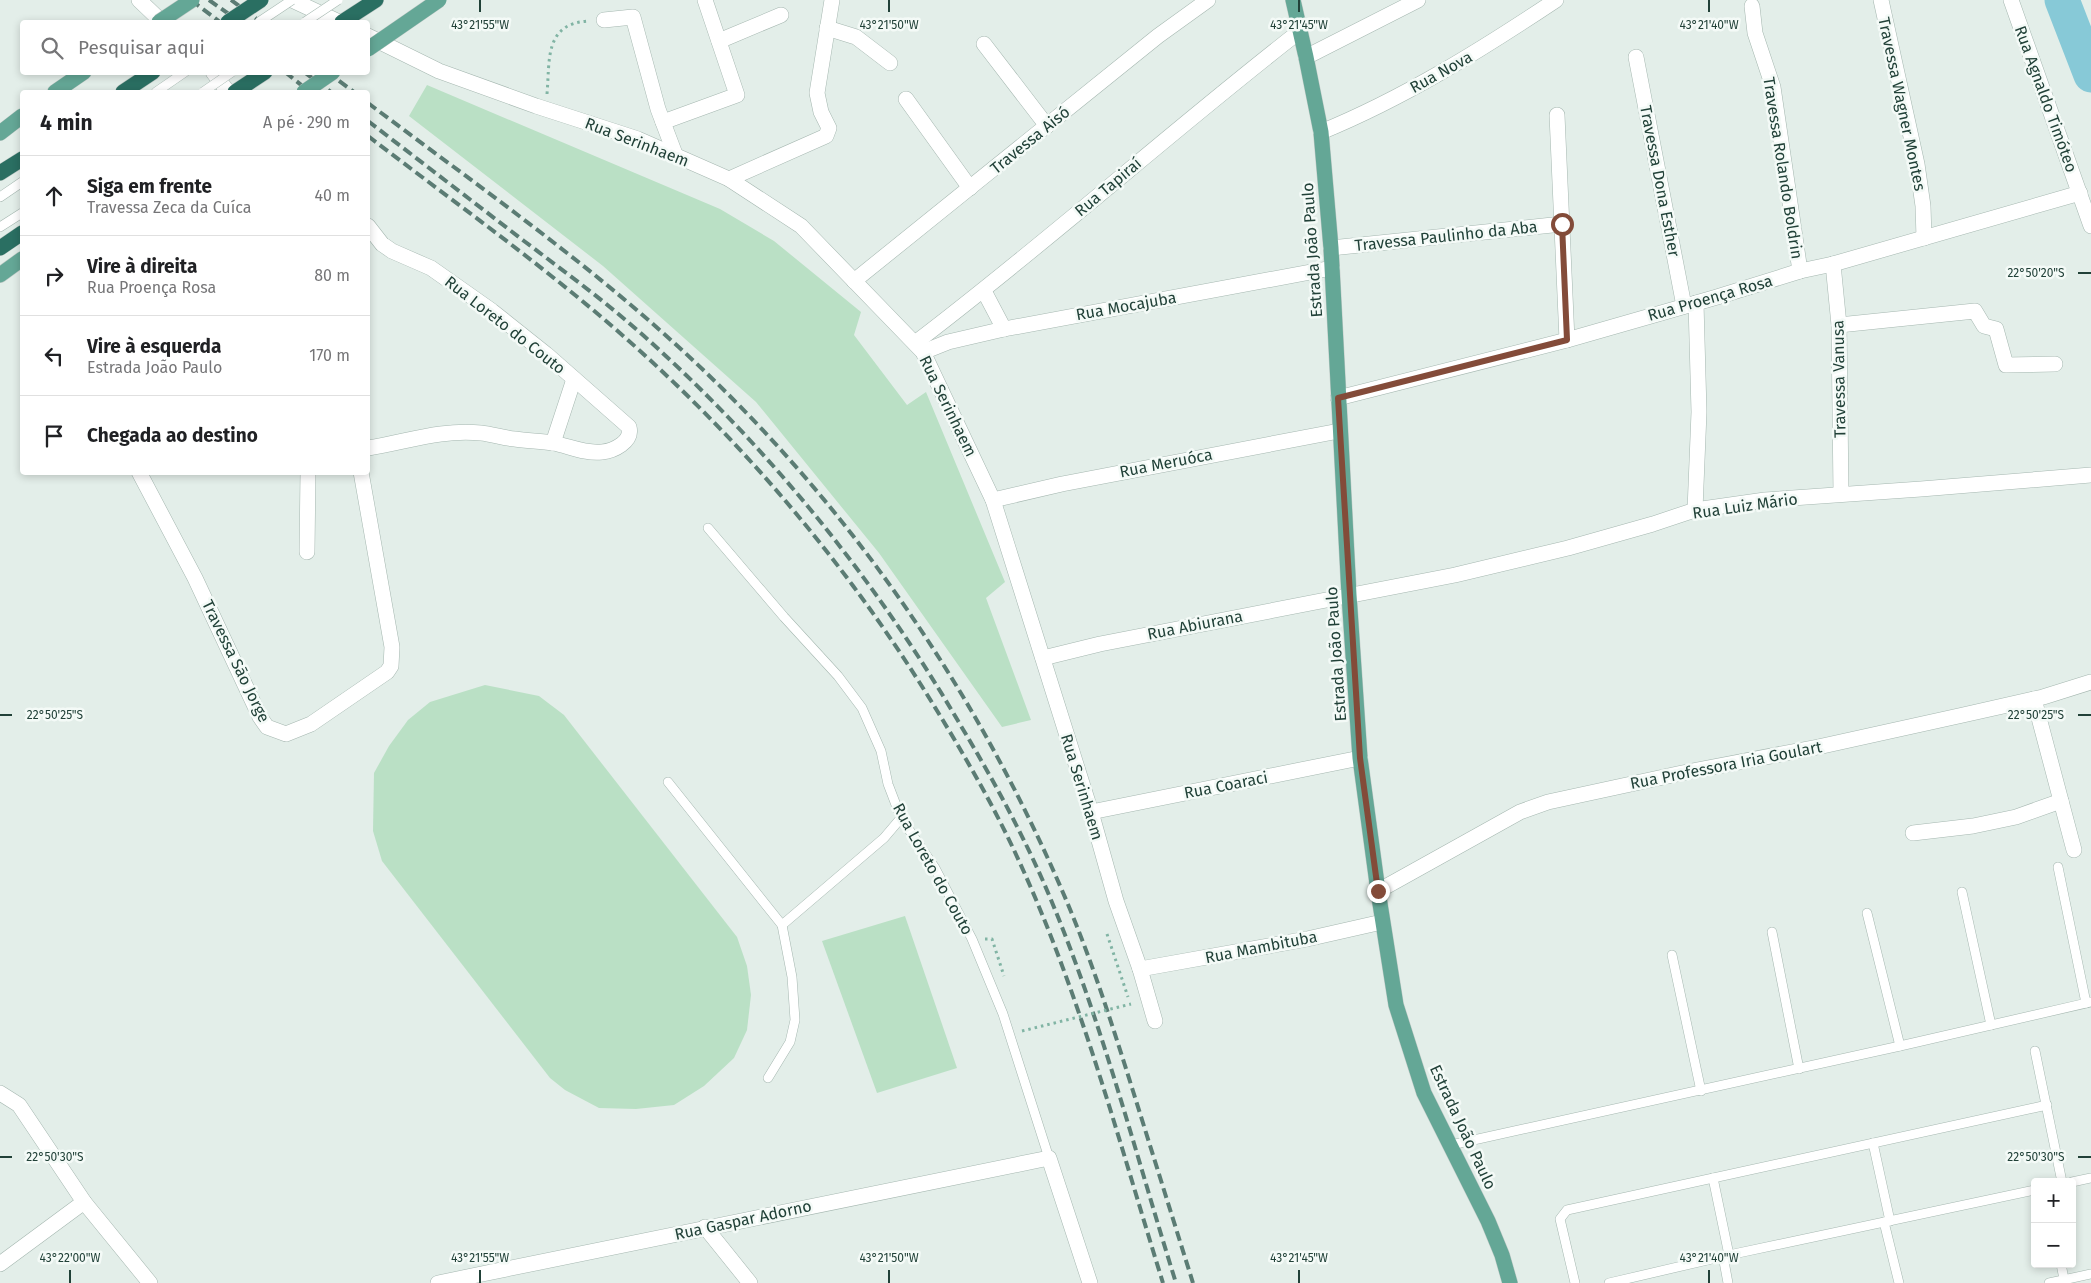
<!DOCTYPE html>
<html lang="pt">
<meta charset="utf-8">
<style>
:root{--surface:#fff;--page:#f6f6f6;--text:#202124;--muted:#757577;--line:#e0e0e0}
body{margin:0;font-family:"Fira Sans",sans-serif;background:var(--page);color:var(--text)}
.controls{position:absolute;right:15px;bottom:15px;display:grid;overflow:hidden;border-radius:5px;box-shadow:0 2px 8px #0003}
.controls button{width:45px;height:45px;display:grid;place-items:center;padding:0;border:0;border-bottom:1px solid var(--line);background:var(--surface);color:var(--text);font:25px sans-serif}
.stop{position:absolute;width:15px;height:15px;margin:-11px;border:4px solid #834b39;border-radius:50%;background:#fff}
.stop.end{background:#834b39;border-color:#fff;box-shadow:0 1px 5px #0008}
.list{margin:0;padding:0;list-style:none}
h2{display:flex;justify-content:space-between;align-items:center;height:65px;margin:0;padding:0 20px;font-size:21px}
h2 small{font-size:16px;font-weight:400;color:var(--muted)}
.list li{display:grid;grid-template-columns:32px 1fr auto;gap:15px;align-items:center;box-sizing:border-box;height:80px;padding:0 20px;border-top:1px solid var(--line)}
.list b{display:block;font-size:19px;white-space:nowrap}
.list p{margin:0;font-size:16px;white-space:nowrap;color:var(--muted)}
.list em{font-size:16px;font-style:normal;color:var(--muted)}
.icon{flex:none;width:28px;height:28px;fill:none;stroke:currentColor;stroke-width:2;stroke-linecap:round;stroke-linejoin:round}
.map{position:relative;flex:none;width:2091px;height:1283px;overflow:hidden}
.search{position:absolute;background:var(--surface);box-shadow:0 2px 8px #0003;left:20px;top:20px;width:350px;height:55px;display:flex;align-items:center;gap:12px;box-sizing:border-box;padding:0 18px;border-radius:5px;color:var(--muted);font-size:19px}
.panel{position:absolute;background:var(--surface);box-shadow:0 2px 8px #0003;left:20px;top:90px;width:350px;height:385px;border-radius:5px}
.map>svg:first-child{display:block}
.green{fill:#bae0c5}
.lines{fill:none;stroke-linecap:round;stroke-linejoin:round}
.river{stroke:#87c9d7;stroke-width:35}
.service-casing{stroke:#a5b7b0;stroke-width:10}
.minor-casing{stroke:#a5b7b0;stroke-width:16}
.primary-casing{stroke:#c1cac7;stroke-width:16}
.motorway-casing{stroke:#c1cac7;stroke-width:16}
.path{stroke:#81b4a4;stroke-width:3;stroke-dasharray:2.5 4;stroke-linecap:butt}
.service{stroke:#fff;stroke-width:9}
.minor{stroke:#fff;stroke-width:15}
.primary{stroke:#64a796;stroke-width:15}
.motorway{stroke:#2a6f62;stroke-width:15}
.rail{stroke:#5b7c74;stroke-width:4;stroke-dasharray:10 5;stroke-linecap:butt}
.service-bridge-casing{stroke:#a5b7b0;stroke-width:10;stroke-linecap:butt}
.primary-bridge-casing{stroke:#c1cac7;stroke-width:16;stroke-linecap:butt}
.motorway-bridge-casing{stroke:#c1cac7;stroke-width:16;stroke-linecap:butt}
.path-bridge{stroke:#81b4a4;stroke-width:3;stroke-dasharray:2.5 4;stroke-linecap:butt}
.service-bridge{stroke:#fff;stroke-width:9}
.primary-bridge{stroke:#64a796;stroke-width:15}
.motorway-bridge{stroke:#2a6f62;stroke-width:15}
.route{stroke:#834b39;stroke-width:6}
.ticks{fill:none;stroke:#214138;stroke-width:2}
.labels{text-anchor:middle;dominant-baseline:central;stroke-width:5;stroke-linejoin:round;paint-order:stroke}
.street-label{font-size:16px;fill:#214138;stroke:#f4faf7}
.ticks-label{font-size:12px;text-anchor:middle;fill:#214138;stroke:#f4faf7;stroke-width:5;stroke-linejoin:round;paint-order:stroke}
</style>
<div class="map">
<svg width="2091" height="1283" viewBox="0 0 2091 1283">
<rect width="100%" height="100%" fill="#e3eee9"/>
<g class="green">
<path d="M427 85 720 209 774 241 861 312 854 335 907 405 926 392 1005 582 986 598 1031 720 1002 727 879 553 756 402 603 266 409 116Z"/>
<path d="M485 685 539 696 564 715 737 937 747 966 751 995 747 1030 734 1058 704 1086 674 1105 636 1109 599 1108 565 1090 550 1078 382 861 373 831 374 773 389 746 408 720 430 702Z"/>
<path d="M905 916 957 1068 877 1093 822 941Z"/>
</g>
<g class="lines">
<path class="river" d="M2062 0 2091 75"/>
<defs>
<g id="service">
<path d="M156 92 185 72"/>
<path d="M0 197 22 182"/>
<path d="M0 227 22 213"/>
<path d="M708 528 784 617 838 676 862 708 881 751 888 784 901 818 935 868 972 939 1003 1014 1049 1158"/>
<path d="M668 782 782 925 792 977 795 1020 790 1042 768 1078"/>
<path d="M2058 867 2086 1003"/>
<path d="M1962 892 1991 1025"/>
<path d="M1867 913 1900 1046"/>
<path d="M782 925 884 838 901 818"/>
<path d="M1772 932 1799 1069"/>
<path d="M1672 955 1701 1091"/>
<path d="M2035 1051 2062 1182"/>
<path d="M1873 1143 1890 1221"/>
<path d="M1451 1145 1900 1046 2091 1002"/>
<path d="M1713 1178 1729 1255"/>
<path d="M2072 1182 2091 1178"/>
<path d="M1884 1222 1899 1283"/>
<path d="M1723 1256 1728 1283"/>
<path d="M2061 1264 2064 1279"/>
<path d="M1575 1283 1560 1219 1567 1210 2047 1105"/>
<path d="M1609 1283 1729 1255 2035 1190"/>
<path d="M2049 1283 2091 1274"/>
</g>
<g id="minor">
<path d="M139 0 162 22"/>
<path d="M292 0 339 22"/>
<path d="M1881 0 1917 164 1923 206 1924 238"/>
<path d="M2011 0 2091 226"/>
<path d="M1752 6 1755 33 1773 87 1800 271"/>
<path d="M604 20 633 17 658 109 675 154"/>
<path d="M827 28 856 37 890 63"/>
<path d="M368 36 439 71 536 106 638 139 729 179 801 226 923 352 993 500 1091 812 1116 901 1140 969 1155 1021"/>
<path d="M719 41 781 15"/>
<path d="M984 44 1047 126"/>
<path d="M1306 57 1418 0"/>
<path d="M1636 57 1684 306"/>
<path d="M213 72 228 92"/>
<path d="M906 99 970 188"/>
<path d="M1557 115 1567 340"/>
<path d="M663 122 737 95 705 0"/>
<path d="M1321 132C1404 98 1481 50 1556 0"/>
<path d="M729 179 826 136 829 128 821 112 817 93 832 0"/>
<path d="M368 226 382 244 392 251 431 268 492 311 546 354 629 427C633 442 613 451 602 452 585 454 569 446 553 443 540 441 527 441 515 439 503 438 492 434 481 433 440 429 407 442 368 448"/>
<path d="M1331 248 1562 224"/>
<path d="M1833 264 1839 325 1841 494"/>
<path d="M854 281 1158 36 1208 0"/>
<path d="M984 291 1004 329"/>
<path d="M1839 325 1975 311 1984 326 1996 329 2006 365 2055 364"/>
<path d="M915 343C1047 243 1170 132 1300 31"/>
<path d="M923 352 948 342 1004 329 1332 268"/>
<path d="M1338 398 1567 340 1717 297 1800 271 1833 264 2080 193"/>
<path d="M553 443 574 379"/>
<path d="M139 472 195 578 260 717 267 727 286 734 311 724 387 672 391 666 392 647 361 472"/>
<path d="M993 500 1062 484 1339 431"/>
<path d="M1695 510 1699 412 1696 303"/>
<path d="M307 552 308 472"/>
<path d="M1043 658 1100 644 1455 575 1568 548 1653 524 1695 510 1765 500 1921 489 2091 475"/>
<path d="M2034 699 2074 850"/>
<path d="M1091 812 1360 758"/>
<path d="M1913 833 1973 826 2016 817 2061 801"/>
<path d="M1378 891 1520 812 1548 802 1682 773 1818 747 1963 715 2043 697 2091 682"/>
<path d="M1140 969 1307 939 1382 922"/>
<path d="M0 1093 19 1105 84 1202 150 1283"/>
<path d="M705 1227 750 1283"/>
<path d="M0 1264 84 1202"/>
<path d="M438 1283 1049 1158 1090 1283"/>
</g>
<g id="primary">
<path d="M1293 0 1306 57 1321 132 1331 248 1349 595 1360 758 1378 891 1396 1005 1424 1093 1488 1221 1502 1255 1510 1283"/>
<path d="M55 92 84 72"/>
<path d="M0 133 22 116"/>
<path d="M0 275 22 259"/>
</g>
<g id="motorway">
<path d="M342 22 376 0"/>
<path d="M123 92 153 72"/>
<path d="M235 92 265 72"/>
<path d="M0 173 22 159"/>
<path d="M0 248 22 233"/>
</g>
</defs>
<use href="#service" class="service-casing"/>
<use href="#minor" class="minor-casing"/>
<use href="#primary" class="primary-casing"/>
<use href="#motorway" class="motorway-casing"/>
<g class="path">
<path d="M547 94C550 60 544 24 588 21"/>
<path d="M1107 934 1128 997"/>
<path d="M985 939H992L1004 976"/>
</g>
<use href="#service" class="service"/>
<use href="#minor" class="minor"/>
<use href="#primary" class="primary"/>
<use href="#motorway" class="motorway"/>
<g class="rail">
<path d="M191 0 220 22"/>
<path d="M209 0 240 22"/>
<path d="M231 0 261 22"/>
<path d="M285 72 310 92"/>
<path d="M304 72 331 92"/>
<path d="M327 72 354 92"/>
<path d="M368 103C470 180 577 255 672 341 844 496 977 689 1067 902 1093 964 1113 1027 1133 1091 1153 1155 1173 1219 1193 1283"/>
<path d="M368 121C420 161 472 201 524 241 565 272 606 302 644 336 770 449 876 580 961 726 991 776 1019 827 1043 881 1099 1010 1134 1149 1176 1283"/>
<path d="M368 136C459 206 554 273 639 350 755 455 855 576 936 709 966 758 995 808 1019 861 1081 996 1119 1142 1163 1283"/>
</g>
<defs>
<g id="service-bridge">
<path d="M259 22 292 0"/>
<path d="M305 22 338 0"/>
<path d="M203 92 232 72"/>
</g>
<g id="primary-bridge">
<path d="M159 22 192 0"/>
<path d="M368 49 439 0"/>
<path d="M304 92 333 72"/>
</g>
<path id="motorway-bridge" d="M228 22 261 0"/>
</defs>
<use href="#service-bridge" class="service-bridge-casing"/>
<use href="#primary-bridge" class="primary-bridge-casing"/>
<use href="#motorway-bridge" class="motorway-bridge-casing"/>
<path class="path-bridge" d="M1022 1031 1131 1004"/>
<use href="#service-bridge" class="service-bridge"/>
<use href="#primary-bridge" class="primary-bridge"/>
<use href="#motorway-bridge" class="motorway-bridge"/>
</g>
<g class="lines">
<path class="route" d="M1378 891 1360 758 1338 398 1567 340 1562 224"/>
</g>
<path class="ticks" d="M480 0V12M889 0V12M1299 0V12M1709 0V12M2078 273H2091M0 715H12M2078 715H2091M0 1157H12M2078 1157H2091M70 1270V1283M480 1270V1283M889 1270V1283M1299 1270V1283M1709 1270V1283"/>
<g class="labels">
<g class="street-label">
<text transform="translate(1441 72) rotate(-29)">Rua Nova</text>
<text transform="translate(2046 99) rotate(70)">Rua Agnaldo Timóteo</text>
<text transform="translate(1902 104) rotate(78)">Travessa Wagner Montes</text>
<text transform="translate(1030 140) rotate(-39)">Travessa Aisó</text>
<text transform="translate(637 142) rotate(21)">Rua Serinhaem</text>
<text transform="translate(1783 168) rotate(81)">Travessa Rolando Boldrin</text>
<text transform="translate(1660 181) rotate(79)">Travessa Dona Esther</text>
<text transform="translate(1108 187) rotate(-40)">Rua Tapiraí</text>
<text transform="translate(1446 236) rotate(-6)">Travessa Paulinho da Aba</text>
<text transform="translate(1312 250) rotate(-94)">Estrada João Paulo</text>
<text transform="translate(1710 298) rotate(-16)">Rua Proença Rosa</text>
<text transform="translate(1126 306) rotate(-10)">Rua Mocajuba</text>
<text transform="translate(505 325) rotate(38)">Rua Loreto do Couto</text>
<text transform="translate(1839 379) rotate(-91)">Travessa Vanusa</text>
<text transform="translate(948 406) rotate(64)">Rua Serinhaem</text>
<text transform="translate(1166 463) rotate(-11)">Rua Meruóca</text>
<text transform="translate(1745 506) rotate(-8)">Rua Luiz Mário</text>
<text transform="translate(1195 625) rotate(-11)">Rua Abiurana</text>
<text transform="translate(1336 654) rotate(-94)">Estrada João Paulo</text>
<text transform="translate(236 661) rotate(64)">Travessa Sāo Jorge</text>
<text transform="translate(1726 765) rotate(-11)">Rua Professora Iria Goulart</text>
<text transform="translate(1226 785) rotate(-11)">Rua Coaraci</text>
<text transform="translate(1082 787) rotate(73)">Rua Serinhaem</text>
<text transform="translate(933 869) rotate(61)">Rua Loreto do Couto</text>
<text transform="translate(1261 947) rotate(-11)">Rua Mambituba</text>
<text transform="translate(1463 1127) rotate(65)">Estrada João Paulo</text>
<text transform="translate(743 1220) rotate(-12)">Rua Gaspar Adorno</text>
</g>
</g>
<g class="ticks-label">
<text x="480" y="29">43°21'55"W</text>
<text x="889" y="29">43°21'50"W</text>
<text x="1299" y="29">43°21'45"W</text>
<text x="1709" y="29">43°21'40"W</text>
<text x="2036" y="277">22°50'20"S</text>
<text x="55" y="719">22°50'25"S</text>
<text x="2036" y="719">22°50'25"S</text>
<text x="55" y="1161">22°50'30"S</text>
<text x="2036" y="1161">22°50'30"S</text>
<text x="70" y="1262">43°22'00"W</text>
<text x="480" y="1262">43°21'55"W</text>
<text x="889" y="1262">43°21'50"W</text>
<text x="1299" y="1262">43°21'45"W</text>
<text x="1709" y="1262">43°21'40"W</text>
</g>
</svg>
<div class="controls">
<button>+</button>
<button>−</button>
</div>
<div class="stop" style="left:1562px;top:224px"></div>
<div class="stop end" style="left:1378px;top:891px"></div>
<div class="search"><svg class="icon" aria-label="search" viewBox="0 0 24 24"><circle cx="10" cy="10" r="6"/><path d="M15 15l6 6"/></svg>Pesquisar aqui</div>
<section class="panel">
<h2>4 min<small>A pé · 290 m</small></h2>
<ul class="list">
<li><svg class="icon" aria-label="ahead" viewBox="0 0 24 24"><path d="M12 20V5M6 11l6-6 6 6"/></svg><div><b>Siga em frente</b><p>Travessa Zeca da Cuíca</p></div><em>40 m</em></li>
<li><svg class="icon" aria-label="right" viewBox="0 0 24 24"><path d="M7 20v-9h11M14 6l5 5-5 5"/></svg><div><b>Vire à direita</b><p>Rua Proença Rosa</p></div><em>80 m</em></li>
<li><svg class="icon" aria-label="left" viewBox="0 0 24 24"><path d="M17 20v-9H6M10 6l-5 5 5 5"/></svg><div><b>Vire à esquerda</b><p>Estrada João Paulo</p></div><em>170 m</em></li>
<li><svg class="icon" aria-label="arrive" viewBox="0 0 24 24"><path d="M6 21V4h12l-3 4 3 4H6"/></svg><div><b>Chegada ao destino</b></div></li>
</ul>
</section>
</div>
